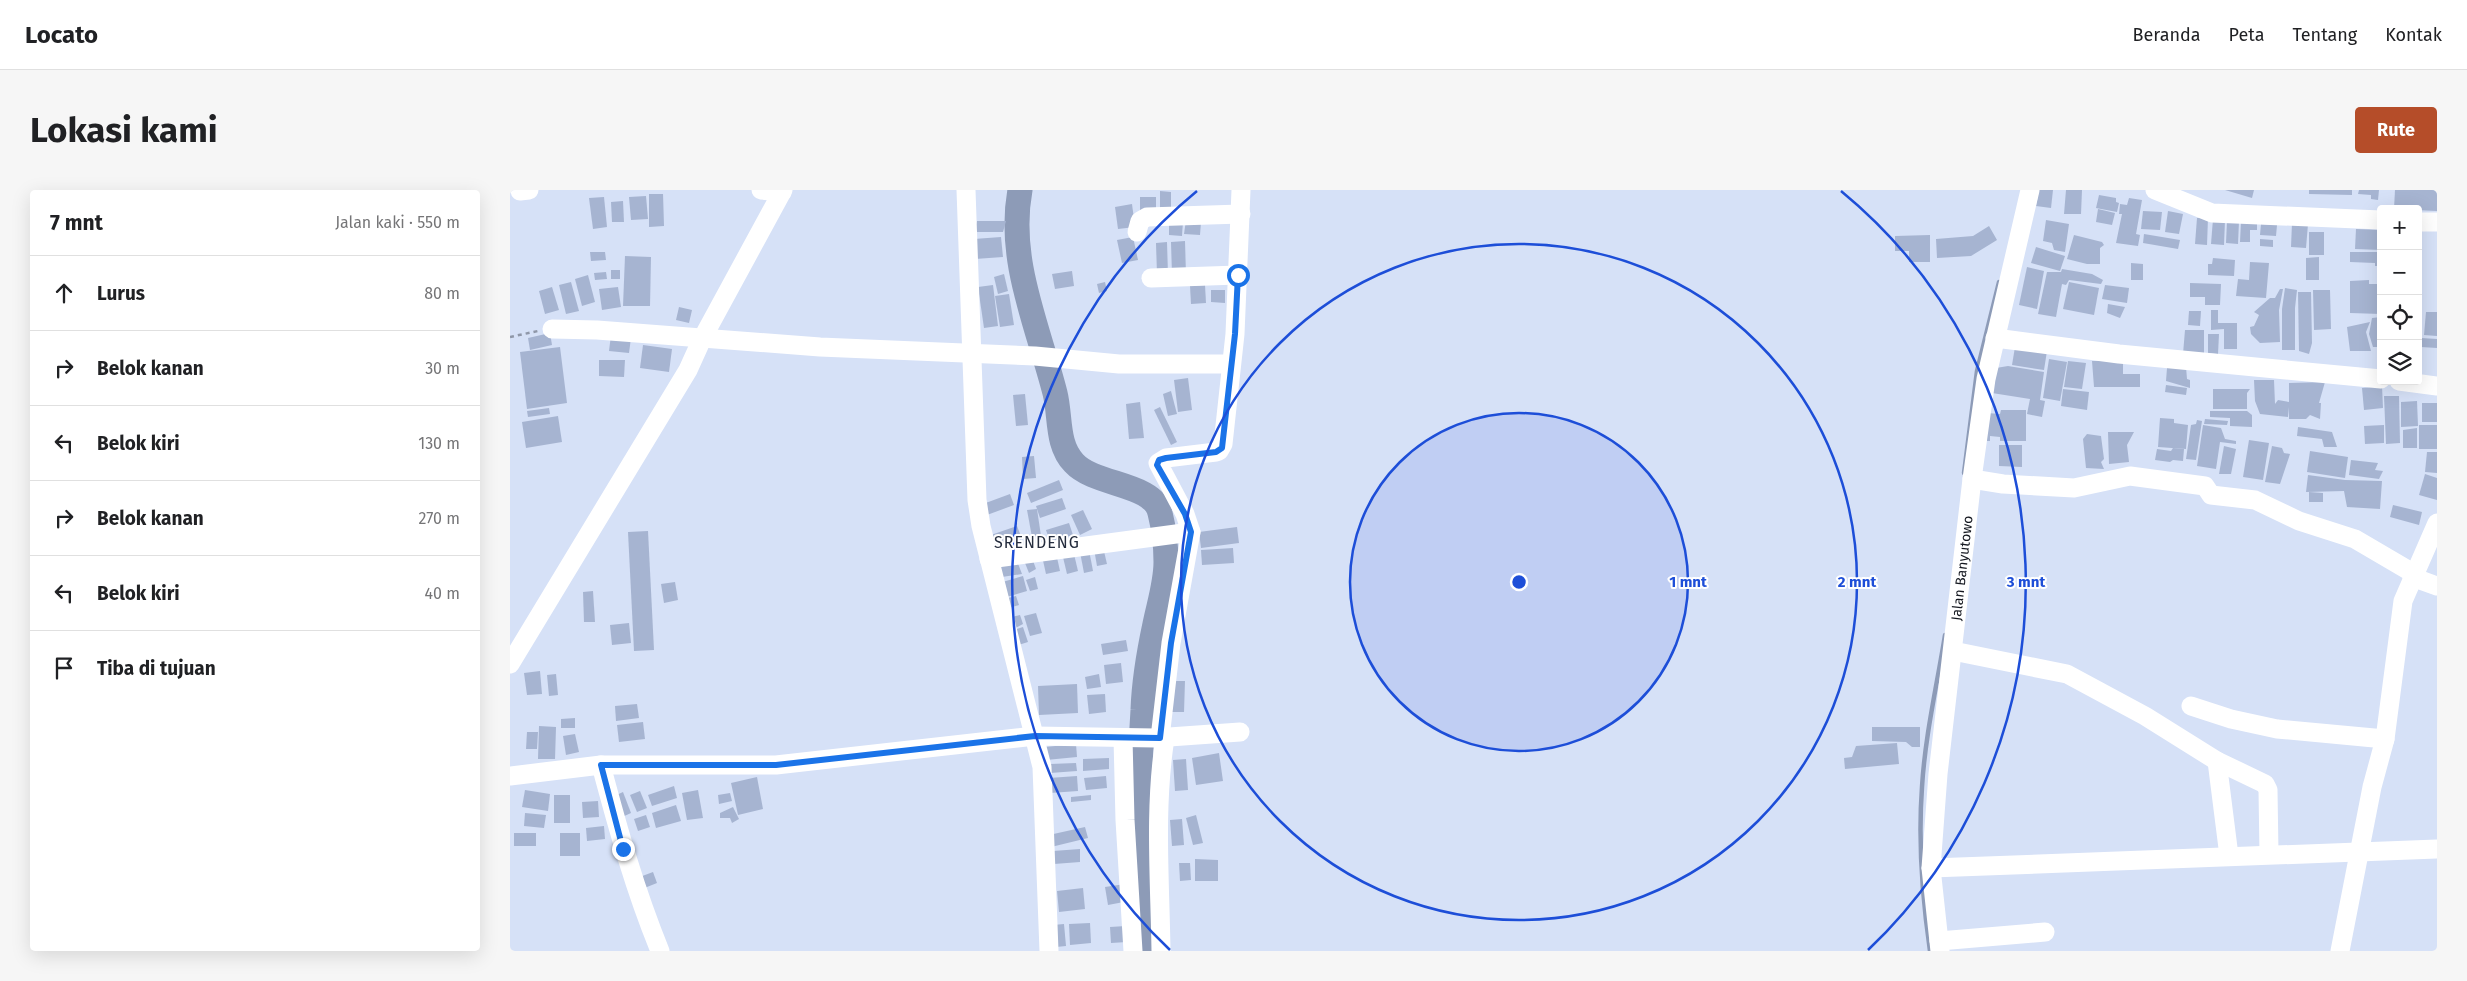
<!DOCTYPE html>
<html lang="id">
<meta charset="utf-8">
<style>
:root{--surface:#fff;--page:#f6f6f6;--text:#202124;--muted:#757577;--line:#e0e0e0;--accent:#b54d29}
body{margin:0;font-family:"Fira Sans",sans-serif;background:var(--page);color:var(--text)}
.controls{position:absolute;right:15px;top:15px;display:grid;overflow:hidden;border-radius:5px;box-shadow:0 5px 20px #0002}
.controls button{width:45px;height:45px;display:grid;place-items:center;padding:0;border:0;border-bottom:1px solid var(--line);background:var(--surface);color:var(--text);font:25px sans-serif}
.stop{position:absolute;width:15px;height:15px;margin:-11px;border:4px solid #1a73e8;border-radius:50%;background:#fff}
.stop.end{background:#1a73e8;border-color:#fff;box-shadow:0 1px 5px #0008}
.list{margin:0;padding:0;list-style:none}
h2{display:flex;justify-content:space-between;align-items:center;height:65px;margin:0;padding:0 20px;font-size:21px}
h2 small{font-size:16px;font-weight:400;color:var(--muted)}
.list li{display:grid;grid-template-columns:32px 1fr auto;gap:15px;align-items:center;box-sizing:border-box;height:75px;padding:0 20px;border-top:1px solid var(--line)}
.list b{display:block;font-size:19px;white-space:nowrap}
.list em{font-size:16px;font-style:normal;color:var(--muted)}
.icon{flex:none;width:28px;height:28px;fill:none;stroke:currentColor;stroke-width:2;stroke-linecap:round;stroke-linejoin:round}
.map{position:relative;flex:none;width:1927px;height:761px;overflow:hidden;border-radius:5px}
header{display:flex;align-items:center;gap:30px;box-sizing:border-box;height:70px;padding:0 25px;background:var(--surface);border-bottom:1px solid var(--line)}
header strong{font-size:24px}
nav{display:flex;gap:28px;margin-inline-start:auto;font-size:18px}
.intro{display:flex;align-items:center;justify-content:space-between;box-sizing:border-box;height:120px;padding:0 30px}
h1{margin:0;font-size:35px}
.button{padding:12px 22px;border-radius:5px;background:var(--accent);color:#fff;font-size:18px;font-weight:700}
main{display:flex;gap:30px;padding:0 30px}
aside{flex:1;background:var(--surface);border-radius:5px;box-shadow:0 5px 20px #0002}
.map>svg:first-child{display:block}
.lines{fill:none;stroke-linecap:round;stroke-linejoin:round}
.stream{stroke:#8d9bb7;stroke-width:4.5}
.river{stroke:#8d9bb7;stroke-width:25}
.building{fill:#a6b4d1}
.path{stroke:#8f97a8;stroke-width:2.5;stroke-dasharray:4 4;stroke-linecap:butt}
.minor{stroke:#fff;stroke-width:19}
.route{stroke:#1a73e8;stroke-width:6}
.ring{fill:none;stroke:#1d4ed8;stroke-width:2.5}
.labels{text-anchor:middle;dominant-baseline:central;stroke-width:4;stroke-linejoin:round;paint-order:stroke}
.street-label{font-size:14px;fill:#151820;stroke:#fff}
.quarter-label{font-size:16px;letter-spacing:1px;fill:#252d3e;stroke:#fff}
.centre{fill:#1d4ed8;stroke:#fff;stroke-width:2.5}
.ring-label{font-size:15px;text-anchor:middle;font-weight:bold;fill:#1d4ed8;stroke:#fff;stroke-width:4;stroke-linejoin:round;paint-order:stroke}
</style>
<header>
<strong>Locato</strong>
<nav><a>Beranda</a><a>Peta</a><a>Tentang</a><a>Kontak</a></nav>
</header>
<div class="intro"><h1>Lokasi kami</h1><a class="button">Rute</a></div>
<main>
<aside>
<h2>7 mnt<small>Jalan kaki · 550 m</small></h2>
<ul class="list">
<li><svg class="icon" aria-label="ahead" viewBox="0 0 24 24"><path d="M12 20V5M6 11l6-6 6 6"/></svg><div><b>Lurus</b></div><em>80 m</em></li>
<li><svg class="icon" aria-label="right" viewBox="0 0 24 24"><path d="M7 20v-9h11M14 6l5 5-5 5"/></svg><div><b>Belok kanan</b></div><em>30 m</em></li>
<li><svg class="icon" aria-label="left" viewBox="0 0 24 24"><path d="M17 20v-9H6M10 6l-5 5 5 5"/></svg><div><b>Belok kiri</b></div><em>130 m</em></li>
<li><svg class="icon" aria-label="right" viewBox="0 0 24 24"><path d="M7 20v-9h11M14 6l5 5-5 5"/></svg><div><b>Belok kanan</b></div><em>270 m</em></li>
<li><svg class="icon" aria-label="left" viewBox="0 0 24 24"><path d="M17 20v-9H6M10 6l-5 5 5 5"/></svg><div><b>Belok kiri</b></div><em>40 m</em></li>
<li><svg class="icon" aria-label="arrive" viewBox="0 0 24 24"><path d="M6 21V4h12l-3 4 3 4H6"/></svg><div><b>Tiba di tujuan</b></div></li>
</ul>
</aside>
<div class="map">
<svg width="1927" height="761" viewBox="0 0 1927 761">
<rect width="100%" height="100%" fill="#d6e1f7"/>
<g class="lines">
<g class="stream">
<path d="M1454 283 1467 181 1489 92"/>
<path d="M1420 761C1412 706 1408 652 1412 597 1415 546 1427 495 1435 445"/>
</g>
<path class="river" d="M510 0C497 70 528 136 545 203 551 227 546 254 564 273 585 296 644 293 650 323 654 339 656 356 656 372 656 393 649 414 645 434 639 462 634 491 633 520 630 564 629 609 631 653 632 689 637 725 637 761"/>
</g>
<g class="building">
<path d="M1529 0H1543L1541 18 1526 16Z"/>
<path d="M1556 0H1572L1571 24H1554Z"/>
<path d="M1715 0H1744L1742 8Z"/>
<path d="M1799 0H1842V5L1799 4Z"/>
<path d="M1849 0H1869L1868 10 1861 9V5L1848 4Z"/>
<path d="M1885 0H1927V21L1884 19Z"/>
<path d="M650 1 661 2V21H650Z"/>
<path d="M139 4H153L154 36 139 37Z"/>
<path d="M1589 5 1606 8V12L1609 13 1607 22 1586 18Z"/>
<path d="M136 6 138 29 121 30 119 7Z"/>
<path d="M94 7 97 37 83 39 79 8Z"/>
<rect x="630" y="7" width="16" height="16"/>
<path d="M1619 8 1632 10 1626 44 1630 45 1628 56 1606 53 1612 24H1609L1610 14 1617 15Z"/>
<path d="M113 11 114 32H102L101 12Z"/>
<path d="M622 14 625 37 608 39 605 17Z"/>
<path d="M1588 19 1605 23 1602 35 1586 32Z"/>
<path d="M1633 21 1652 22 1650 40 1631 39Z"/>
<path d="M1658 21 1673 24 1669 44 1655 42Z"/>
<path d="M1687 28H1698L1697 55 1685 54Z"/>
<path d="M1703 29 1715 30 1714 55 1701 54Z"/>
<path d="M659 30 673 31 672 46 659 45Z"/>
<path d="M676 30 691 32 690 45 674 44Z"/>
<path d="M1536 30 1559 34 1555 62 1544 60 1542 53 1533 51Z"/>
<path d="M467 31H496L493 42H464Z"/>
<path d="M1717 31H1729L1728 54 1716 53Z"/>
<path d="M1731 31 1747 32V40H1740V52H1730Z"/>
<path d="M1782 33 1798 34 1796 58 1781 57Z"/>
<path d="M1751 34 1767 35 1766 46 1750 45Z"/>
<path d="M1479 36 1487 50 1461 66 1427 68 1426 49 1463 46Z"/>
<path d="M1846 39 1871 40V60L1845 59Z"/>
<rect x="1799" y="42" width="15" height="23"/>
<path d="M1634 44 1670 50 1668 59 1633 53Z"/>
<path d="M1420 45V72H1399V61H1385V46Z"/>
<path d="M1564 45 1592 52 1594 55 1590 58V74H1577L1557 69Z"/>
<path d="M491 47 493 67 465 69 464 49Z"/>
<path d="M623 47 628 70 612 73 607 50Z"/>
<path d="M1750 49 1763 50V57L1750 56Z"/>
<path d="M675 51 676 85H662L661 52Z"/>
<path d="M657 52 658 85H647L646 53Z"/>
<path d="M1526 57 1555 66 1550 81 1521 73Z"/>
<path d="M80 62H95L96 70 81 71Z"/>
<path d="M1840 62H1871V76H1865V73L1840 72Z"/>
<path d="M115 66 141 67 140 116H113Z"/>
<path d="M1809 67V90H1796V68Z"/>
<path d="M1703 68 1725 70 1724 86 1698 85V74H1702Z"/>
<path d="M1740 72 1759 73 1756 108 1726 106 1728 89 1739 90Z"/>
<path d="M1621 73 1633 74V90H1621Z"/>
<path d="M1517 77 1534 81 1527 119 1509 115Z"/>
<path d="M1552 79 1582 84 1593 90 1591 94 1559 90 1556 95 1552 94 1546 127 1528 124 1537 82H1551Z"/>
<rect x="101" y="80" width="9" height="9"/>
<path d="M562 81 564 96 545 99 542 84Z"/>
<path d="M96 82 97 89 85 90 84 83Z"/>
<path d="M494 84 498 101 488 104 484 87Z"/>
<path d="M78 85 85 112 72 116 65 89Z"/>
<path d="M1859 90V94H1871V124L1840 123V91Z"/>
<path d="M61 92 69 121 56 124 49 95Z"/>
<path d="M595 92 597 101 589 103 587 94Z"/>
<path d="M1559 92 1589 98 1584 125 1553 119Z"/>
<path d="M1680 93 1711 94 1710 115H1695V107H1680Z"/>
<path d="M483 95 488 136 474 138 468 97Z"/>
<path d="M695 95 696 113 681 114 680 96Z"/>
<path d="M1595 95 1619 98 1617 113 1592 109Z"/>
<path d="M42 97 49 120 35 124 29 101Z"/>
<path d="M108 97 111 117 92 120 89 99Z"/>
<path d="M1775 98 1787 100 1785 118V160H1772V119Z"/>
<path d="M1770 99H1773L1769 120 1770 152 1750 153 1741 144 1740 137 1744 136 1749 125 1744 122 1760 108H1765Z"/>
<path d="M701 100H715V113L701 112Z"/>
<path d="M1803 100H1820L1821 139 1804 140Z"/>
<path d="M1788 102H1801L1802 153 1799 164 1789 161Z"/>
<path d="M499 104 504 135 490 137 485 106Z"/>
<path d="M1598 114 1615 117 1610 128 1597 123Z"/>
<path d="M169 117 182 120 179 133 166 130Z"/>
<path d="M1701 120H1708V133H1727V159H1714V139L1701 140Z"/>
<path d="M1679 121H1691L1690 136 1678 135Z"/>
<path d="M1916 122H1927V146L1914 145Z"/>
<path d="M1871 127V157H1863L1859 144 1862 128Z"/>
<path d="M1860 132 1856 142 1861 161H1840L1837 137Z"/>
<path d="M1675 140H1694V165L1673 164Z"/>
<path d="M40 143 42 155 20 160 18 148Z"/>
<path d="M1698 144H1709L1708 164 1698 163Z"/>
<path d="M101 145 121 148 119 163 99 161Z"/>
<path d="M1911 148 1927 149V158L1911 157Z"/>
<path d="M133 155 162 159 159 182 130 178Z"/>
<path d="M50 157 57 213 17 219 10 162Z"/>
<path d="M1505 157 1537 161 1534 180 1502 175Z"/>
<path d="M1539 169 1557 172 1550 211 1533 208Z"/>
<path d="M89 170H115L114 187 89 186Z"/>
<path d="M1558 171 1576 173 1572 199 1554 197Z"/>
<path d="M1582 171H1613V184H1630V197H1584Z"/>
<path d="M1498 176 1534 182 1530 210 1535 211 1532 227 1517 224 1520 209 1482 203 1486 178Z"/>
<path d="M1676 177 1677 189 1680 190V198L1656 191 1657 178Z"/>
<path d="M678 188 682 220 668 222 664 190Z"/>
<path d="M1744 190H1764L1765 214 1768 210 1779 212V193L1815 192 1809 213H1811L1810 229 1800 225 1796 229H1779V217L1778 227 1750 224 1745 211Z"/>
<path d="M1656 195 1677 198 1676 205 1655 202Z"/>
<path d="M1872 196 1873 218 1854 220 1852 198Z"/>
<path d="M1553 199 1579 202 1577 220 1551 216Z"/>
<path d="M1703 199H1740L1737 203V219H1703Z"/>
<path d="M661 201 667 224 658 226 653 204Z"/>
<path d="M515 204 518 235 506 236 503 205Z"/>
<path d="M1874 206H1889L1890 253 1876 254Z"/>
<path d="M1907 211 1908 236 1891 237V212Z"/>
<path d="M630 212 634 248 619 249 616 214Z"/>
<rect x="1912" y="213" width="15" height="19"/>
<path d="M650 217 667 252 661 255 644 220Z"/>
<path d="M39 218 40 224 18 227 17 221Z"/>
<path d="M1491 220H1516V251H1490V247L1480 246V251H1477V223L1490 224Z"/>
<path d="M1700 221H1737L1742 225V237L1720 236V228L1700 227Z"/>
<path d="M48 226 52 252 16 258 12 232Z"/>
<path d="M1650 228 1664 229V233L1678 235 1676 259 1648 257Z"/>
<path d="M1695 229 1718 231 1717 235 1694 234Z"/>
<path d="M1687 230 1692 231 1686 270 1676 269 1681 235 1686 234Z"/>
<path d="M1693 235 1711 238 1715 249 1726 251V254L1710 252 1706 279 1687 276Z"/>
<path d="M1874 235V253L1855 254 1854 236Z"/>
<rect x="1909" y="235" width="18" height="24"/>
<path d="M1788 237 1822 242 1827 257H1814L1812 249 1787 246Z"/>
<path d="M1907 238V258H1893V240Z"/>
<path d="M1598 242H1624L1617 255 1619 272 1599 274Z"/>
<path d="M1577 244 1591 246 1594 269 1591 272 1594 279 1576 278 1573 249Z"/>
<path d="M1739 250 1759 253 1753 290 1733 287Z"/>
<path d="M1489 255H1512V277L1489 276Z"/>
<path d="M1714 256 1726 259 1721 284H1709Z"/>
<path d="M1762 256 1772 258 1774 263 1780 264 1770 294 1755 292Z"/>
<path d="M1663 258 1674 259 1673 271 1663 270 1660 272 1645 270 1647 259 1661 261Z"/>
<path d="M1800 261 1838 267 1835 288 1797 282Z"/>
<path d="M1917 262H1927V283L1915 282Z"/>
<path d="M524 266 526 288 513 289 512 267Z"/>
<path d="M1841 270 1868 273 1865 280 1873 281 1869 289 1839 285Z"/>
<path d="M1915 284 1927 288V310L1909 305Z"/>
<path d="M1798 285 1835 290 1872 291 1870 319 1837 317 1834 301 1796 302Z"/>
<path d="M549 290 553 300 521 313 517 303Z"/>
<path d="M1799 302 1813 303V312H1799Z"/>
<path d="M500 304 504 315 477 325 473 314Z"/>
<path d="M552 308 556 319 530 328 526 316Z"/>
<path d="M1883 315 1912 322 1909 335 1880 327Z"/>
<path d="M527 319 531 346 522 347 517 320Z"/>
<path d="M573 320 582 339 570 345 561 325Z"/>
<path d="M559 333 563 345 540 352 536 340Z"/>
<path d="M507 336 512 349 482 358 478 346Z"/>
<path d="M727 337 729 353 691 358 689 342Z"/>
<path d="M138 341 144 460 124 461 118 342Z"/>
<path d="M593 357 597 374 587 376 584 359Z"/>
<path d="M723 358 724 373 692 375 691 360Z"/>
<path d="M563 360 568 381 557 384 552 363Z"/>
<path d="M579 360 583 381 574 383 570 362Z"/>
<path d="M546 363 550 381 536 384 532 366Z"/>
<path d="M521 365 526 379 519 383 513 368Z"/>
<path d="M507 371 512 384 492 387 489 377Z"/>
<path d="M513 386 517 401 493 408 489 393Z"/>
<path d="M525 387 528 399 520 401 516 390Z"/>
<path d="M165 392 168 410 154 413 151 394Z"/>
<path d="M83 401 85 432H74L73 402Z"/>
<path d="M506 406 509 415 496 419 494 409Z"/>
<path d="M526 423 532 443 520 446 514 426Z"/>
<path d="M510 425 513 434 500 441 497 428Z"/>
<path d="M119 433 121 453 102 455 100 435Z"/>
<path d="M513 437 518 452 505 456 500 441Z"/>
<path d="M616 450 618 461 593 465 591 454Z"/>
<path d="M611 473 613 492 596 494 594 475Z"/>
<path d="M30 481 32 504 17 505 14 483Z"/>
<path d="M46 484 48 505 39 506 37 485Z"/>
<path d="M589 484 591 497 577 499 575 487Z"/>
<path d="M660 491H675L674 522H659Z"/>
<path d="M567 494 568 523 529 525 528 496Z"/>
<path d="M595 504 596 522 579 524 577 505Z"/>
<path d="M127 514 129 528 106 531 105 516Z"/>
<path d="M65 528V538H51V529Z"/>
<path d="M133 532 135 549 109 552 107 535Z"/>
<path d="M29 536 46 537 45 569H28Z"/>
<path d="M1362 537H1410V557H1402L1396 552 1362 551Z"/>
<path d="M17 542H28L27 559H16Z"/>
<path d="M65 544 69 562 56 565 53 546Z"/>
<path d="M1387 553 1389 574 1335 579 1334 568 1342 567 1346 556Z"/>
<path d="M566 554 567 567 536 570 535 557Z"/>
<path d="M709 563 713 591 686 595 682 568Z"/>
<path d="M599 568V579L573 581V569Z"/>
<path d="M676 569 678 600 665 601 663 570Z"/>
<path d="M566 573 567 581 540 583V574Z"/>
<path d="M567 586 568 601 540 603 539 588Z"/>
<path d="M596 586 597 598 576 600 574 588Z"/>
<path d="M247 587 253 619 228 625 221 593Z"/>
<path d="M164 596 167 608 142 616 138 605Z"/>
<path d="M15 600 40 604 38 621 12 617Z"/>
<path d="M188 600 193 628 177 630 172 603Z"/>
<path d="M130 601 137 618 127 622 120 605Z"/>
<path d="M113 602 121 623 110 628 102 607Z"/>
<path d="M220 603 222 611 209 614 208 605Z"/>
<rect x="44" y="605" width="16" height="28"/>
<path d="M581 605V610L561 612V607Z"/>
<path d="M88 611 89 627 73 628 72 612Z"/>
<path d="M166 615 171 631 146 638 142 623Z"/>
<path d="M223 617 229 629 222 633 220 628H210V623Z"/>
<path d="M15 623 36 625 34 638 14 636Z"/>
<path d="M136 625 140 637 128 641 124 629Z"/>
<path d="M686 625 693 653 683 655 676 628Z"/>
<path d="M672 629 674 655 662 656 660 630Z"/>
<path d="M94 636 95 649 77 651 76 638Z"/>
<path d="M575 637 578 648 541 657 539 645Z"/>
<rect x="4" y="643" width="22" height="13"/>
<rect x="50" y="643" width="20" height="23"/>
<path d="M570 659V672L544 674 543 661Z"/>
<path d="M685 669 708 670V691H685Z"/>
<path d="M669 673H680L681 690 670 691Z"/>
<path d="M143 682 147 693 132 699 127 688Z"/>
<path d="M615 694 619 711 598 715 595 697Z"/>
<path d="M573 698 575 719 549 722 547 701Z"/>
<path d="M580 733 581 753 560 755 559 734Z"/>
<path d="M554 734 556 756 546 757 543 735Z"/>
<path d="M616 736 617 752 601 753 600 737Z"/>
</g>
<g class="lines">
<path class="path" d="M0 147 28 141"/>
<g class="minor">
<path d="M251 0 272 2"/>
<path d="M456 0 467 310 471 336 532 577 539 761"/>
<path d="M1645 0 1702 23 1871 30"/>
<path d="M10 1 19 0"/>
<path d="M1908 32H1927"/>
<path d="M627 42 630 31 637 27 731 24"/>
<path d="M641 88 728 85"/>
<path d="M42 139 87 140 310 157 525 166 609 174H721"/>
<path d="M1485 148 1609 164 1871 189"/>
<path d="M1889 191 1927 196"/>
<path d="M1462 289 1493 294 1564 298 1620 286 1695 296 1701 305 1745 310 1789 331 1845 349 1903 383"/>
<path d="M479 369 681 342"/>
<path d="M1902 387 1927 396"/>
<path d="M1443 461 1557 484 1635 526 1707 571 1755 594 1758 600 1759 664"/>
<path d="M0 474 178 180 192 149 273 0"/>
<path d="M1681 516 1721 529 1767 539 1875 549"/>
<path d="M613 548 615 630 623 761"/>
<path d="M650 548 661 453 681 342 675 324 648 273 656 268 706 262 709 261 713 254 725 144 731 0"/>
<path d="M1707 571 1719 666"/>
<path d="M91 575C108 639 125 700 150 761"/>
<path d="M0 586 91 575H266L525 546 645 548 730 542"/>
<path d="M1421 678 1927 659"/>
<path d="M1429 751 1535 742"/>
<path d="M651 761C650 690 644 619 655 548"/>
<path id="s1" d="M1430 761 1421 678 1428 584 1462 289 1476 189 1520 0"/>
<path d="M1830 761 1862 597 1875 549 1893 411 1927 333"/>
</g>
</g>
<g class="lines">
<path class="route" d="M113 659 91 575H266L525 546 650 548 661 453 681 342 675 324 647 275 649 270 656 268 706 262 712 258 725 144 728 85"/>
</g>
<circle cx="1009" cy="392" r="169" fill="#1d4ed8" fill-opacity=".12"/>
<g class="ring">
<circle cx="1009" cy="392" r="169"/>
<circle cx="1009" cy="392" r="338"/>
<path d="M660 760A507 507 0 0 1 687 1M1331 1A507 507 0 0 1 1358 760"/>
</g>
<g class="labels">
<g class="street-label">
<text stroke="none"><textPath href="#s1" startOffset="385">Jalan Banyutowo</textPath></text>
</g>
<g class="quarter-label">
<text x="527" y="352">SRENDENG</text>
</g>
</g>
<circle cx="1009" cy="392" r="8" class="centre"/>
<g class="ring-label">
<text x="1178" y="397">1 mnt</text>
<text x="1347" y="397">2 mnt</text>
<text x="1516" y="397">3 mnt</text>
</g>
</svg>
<div class="controls">
<button>+</button>
<button>−</button>
<button><svg class="icon" aria-label="locate" viewBox="0 0 24 24"><circle cx="12" cy="12" r="6"/><path d="M12 2v4M12 18v4M2 12h4M18 12h4"/></svg></button>
<button><svg class="icon" aria-label="layers" viewBox="0 0 24 24"><path d="M12 4l9 5-9 5-9-5zM3 14l9 5 9-5"/></svg></button>
</div>
<div class="stop" style="left:728px;top:85px"></div>
<div class="stop end" style="left:113px;top:659px"></div>
</div>
</main>
